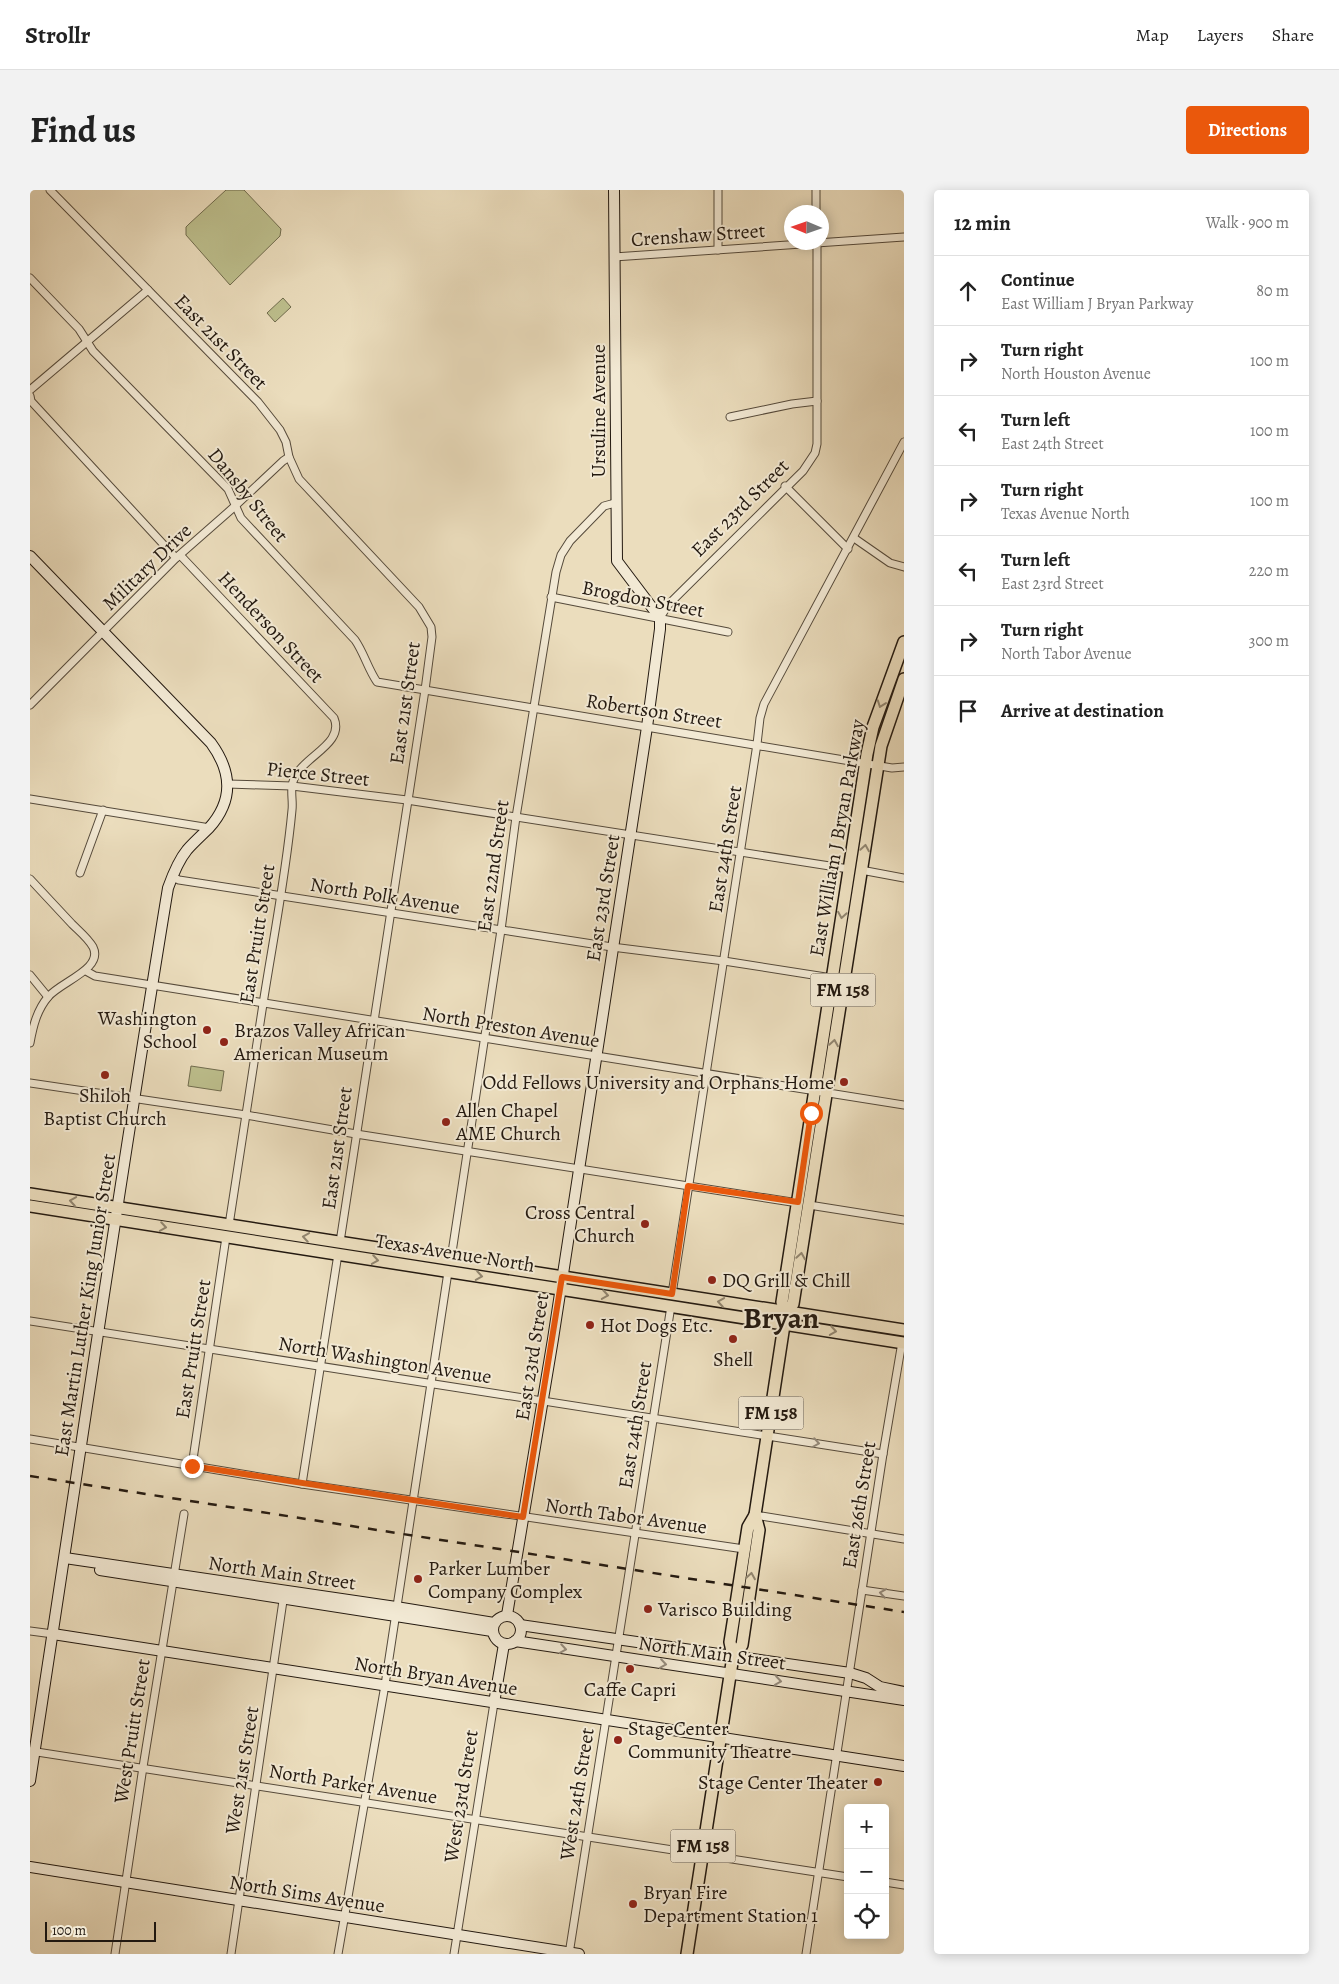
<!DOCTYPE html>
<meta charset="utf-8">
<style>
:root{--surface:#fff;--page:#f2f2f2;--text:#222;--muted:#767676;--line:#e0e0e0;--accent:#ea580c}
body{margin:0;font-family:Alegreya,serif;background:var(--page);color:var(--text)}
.controls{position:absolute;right:15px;bottom:15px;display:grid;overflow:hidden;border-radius:5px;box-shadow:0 2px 12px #0003}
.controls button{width:45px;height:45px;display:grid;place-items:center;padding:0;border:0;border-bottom:1px solid var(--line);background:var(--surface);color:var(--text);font:25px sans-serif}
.compass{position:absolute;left:754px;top:15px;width:45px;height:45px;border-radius:50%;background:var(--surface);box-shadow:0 2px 12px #0003;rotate:272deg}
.scale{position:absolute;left:15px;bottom:12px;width:111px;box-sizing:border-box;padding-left:5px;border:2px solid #231910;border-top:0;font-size:14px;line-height:18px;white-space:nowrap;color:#231910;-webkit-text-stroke:4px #f2e9d4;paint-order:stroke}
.stop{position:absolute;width:15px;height:15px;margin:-11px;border:4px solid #ea580c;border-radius:50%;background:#fff}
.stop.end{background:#ea580c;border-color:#fff;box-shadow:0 1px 5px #0008}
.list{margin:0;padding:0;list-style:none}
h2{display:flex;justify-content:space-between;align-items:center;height:65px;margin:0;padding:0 20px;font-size:21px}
h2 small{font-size:16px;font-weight:400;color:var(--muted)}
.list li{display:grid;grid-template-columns:32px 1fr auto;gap:15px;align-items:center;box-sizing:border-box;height:70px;padding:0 20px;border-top:1px solid var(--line)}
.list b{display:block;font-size:19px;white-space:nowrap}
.list p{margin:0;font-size:16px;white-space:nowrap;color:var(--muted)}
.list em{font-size:16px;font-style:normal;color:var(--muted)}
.icon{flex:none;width:28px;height:28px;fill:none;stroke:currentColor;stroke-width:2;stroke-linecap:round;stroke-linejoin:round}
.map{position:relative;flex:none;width:874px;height:1764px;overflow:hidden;border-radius:5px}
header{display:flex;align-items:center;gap:30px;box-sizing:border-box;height:70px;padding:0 25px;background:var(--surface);border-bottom:1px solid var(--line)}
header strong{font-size:24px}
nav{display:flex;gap:28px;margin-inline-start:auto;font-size:18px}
.intro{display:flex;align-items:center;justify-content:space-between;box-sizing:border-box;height:120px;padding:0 30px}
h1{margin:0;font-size:35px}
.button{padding:12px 22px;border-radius:5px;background:var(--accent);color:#fff;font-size:18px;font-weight:700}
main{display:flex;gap:30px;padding:0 30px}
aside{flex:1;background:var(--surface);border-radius:5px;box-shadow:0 2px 12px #0003}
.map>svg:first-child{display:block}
.green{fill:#bdbf8d;stroke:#706c4e}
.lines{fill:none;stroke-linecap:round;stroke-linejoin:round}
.street-casing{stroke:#554a3b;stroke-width:9}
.secondary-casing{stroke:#231910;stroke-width:12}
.primary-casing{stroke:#231910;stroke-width:14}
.street{stroke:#f2e9d4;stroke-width:7}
.secondary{stroke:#f2e9d4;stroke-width:10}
.primary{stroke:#ebddbd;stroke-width:11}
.rail{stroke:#231910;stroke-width:2.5;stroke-dasharray:9 9;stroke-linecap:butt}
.oneway{stroke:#91856f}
.oneway2{stroke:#958b7c}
.route{stroke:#ea580c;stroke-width:6}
.poi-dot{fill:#8f2418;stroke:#f2e9d4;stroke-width:2}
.labels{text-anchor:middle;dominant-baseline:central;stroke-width:4;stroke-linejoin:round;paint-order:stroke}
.shield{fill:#f2e9d4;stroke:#61574b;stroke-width:1}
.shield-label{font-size:19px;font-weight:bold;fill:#231910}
.street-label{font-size:20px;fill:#231910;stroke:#f2e9d4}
.poi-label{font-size:20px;fill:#231910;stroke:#f2e9d4;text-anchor:start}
.town-label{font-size:30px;font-weight:bold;fill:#231910;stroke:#f2e9d4}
</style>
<header>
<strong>Strollr</strong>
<nav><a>Map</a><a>Layers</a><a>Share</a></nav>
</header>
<div class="intro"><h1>Find us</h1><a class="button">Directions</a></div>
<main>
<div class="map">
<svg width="874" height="1764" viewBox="0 0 874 1764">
<rect width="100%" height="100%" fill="#ebddbd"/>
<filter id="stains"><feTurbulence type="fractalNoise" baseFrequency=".004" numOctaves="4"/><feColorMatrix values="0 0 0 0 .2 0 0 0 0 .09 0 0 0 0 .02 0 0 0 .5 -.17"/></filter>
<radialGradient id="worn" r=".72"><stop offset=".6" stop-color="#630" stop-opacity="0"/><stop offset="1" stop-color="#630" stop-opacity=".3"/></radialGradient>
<g class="green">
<path d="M196 0H214L251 39 250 46 200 95 156 45V37L159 34Z"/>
<path d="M253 108 261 117 245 132 237 123Z"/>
<path d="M161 876 194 881 191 901 158 896Z"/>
</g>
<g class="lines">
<defs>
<g id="street">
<path d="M20 0 228 212 250 240 256 252 259 267 269 289 389 417 401 437 402 447 395 500 310 1052"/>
<path d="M688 0V60"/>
<path d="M786 0V22"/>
<path d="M584 67 874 47"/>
<path d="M0 88 49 139 63 161 198 299 211 328 325 450C334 463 338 479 347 492L862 578 874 577"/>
<path d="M0 200 118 100"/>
<path d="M0 206 1 211 146 368"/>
<path d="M700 227 762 214 787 211"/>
<path d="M755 296 818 359"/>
<path d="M824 348 860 373 874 377"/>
<path d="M150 365 304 528C316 557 264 568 262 597 261 605 263 612 262 620 256 685 243 750 233 814 221 888 210 962 199 1035"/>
<path d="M521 407 698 442"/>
<path d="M630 428 638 415 773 281 785 263 787 254V52"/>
<path d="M0 515 146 368 204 317 253 271 259 267"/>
<path d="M198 594 262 596 377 610 819 679"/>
<path d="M0 609 180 638"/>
<path d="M831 680 874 688"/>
<path d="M50 683 73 620"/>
<path d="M142 687 149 690 582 757 694 771 802 788"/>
<path d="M0 689C14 704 28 719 42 734 49 741 58 748 63 757 74 779 30 792 18 807 7 820 3 836 0 853"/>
<path d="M56 781 65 786 874 915"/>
<path d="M0 785 18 807"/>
<path d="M0 893 216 925 326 944 768 1013"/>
<path d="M779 1015 874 1030"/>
<path d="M421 1069 471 740 486 627 526 382 531 365 540 351 574 316 585 313"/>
<path d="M642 1104 727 554 730 528 734 514 874 252"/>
<path d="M0 1131 853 1264"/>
<path d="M0 1249 272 1294 714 1359"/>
<path d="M162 1276 196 1047"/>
<path d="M272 1294 308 1064"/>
<path d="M725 1325 874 1349"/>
<path d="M832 1400 874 1406"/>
<path d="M0 1441 23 1444"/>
<path d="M0 1561 818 1687"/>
<path d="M855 1692 874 1695"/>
<path d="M85 1764 113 1577 154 1324"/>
<path d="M201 1764 254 1404"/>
<path d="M308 1764 355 1495 418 1082"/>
<path d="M424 1764 464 1513"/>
<path d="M539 1764 641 1116"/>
<path d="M776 1764 853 1264 872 1152"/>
</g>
<g id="secondary">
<path d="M0 366 181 553C202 582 204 610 179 638 172 645 164 652 157 660 148 671 143 684 138 698 89 995 46 1293 0 1591"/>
<path d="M35 1368 366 1417 464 1433"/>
<path d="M70 1380 462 1441"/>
<path d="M477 1425 523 1149 617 537 630 439V428L587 371 584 0"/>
<circle cx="477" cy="1440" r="14"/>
<path d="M490 1435 820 1483 836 1488 850 1497 874 1502"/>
<path d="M23 1444 874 1576"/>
<path d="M485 1451 874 1510"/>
<path d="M464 1513 474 1454"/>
<path d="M0 1677 549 1764"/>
</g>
<g id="primary">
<path d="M0 1004 874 1140"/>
<path d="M0 1016 874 1153"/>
<path d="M756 1122 763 1114 851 556 874 489"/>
<path d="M703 1466 712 1455 729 1340 725 1325 756 1122 752 1112 837 564 843 537 874 452"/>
<path d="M657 1764 703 1466 700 1452 718 1337 725 1325"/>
</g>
</defs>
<use href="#street" class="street-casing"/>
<use href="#secondary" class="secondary-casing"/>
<use href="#primary" class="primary-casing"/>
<use href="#street" class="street"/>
<use href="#secondary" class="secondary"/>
<use href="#primary" class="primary"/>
<path class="rail" d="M0 1286 874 1422"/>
</g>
<defs><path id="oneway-chevron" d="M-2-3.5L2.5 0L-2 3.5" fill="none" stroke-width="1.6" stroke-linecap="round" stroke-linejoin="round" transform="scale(1.25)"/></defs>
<g class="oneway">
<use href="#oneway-chevron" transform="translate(851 514) rotate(110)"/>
<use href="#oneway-chevron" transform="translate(835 658) rotate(-81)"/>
<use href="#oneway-chevron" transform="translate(812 725) rotate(99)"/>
<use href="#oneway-chevron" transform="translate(804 853) rotate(-81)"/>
<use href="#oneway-chevron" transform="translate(43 1011) rotate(-171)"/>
<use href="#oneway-chevron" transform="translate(133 1037) rotate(9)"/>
<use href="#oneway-chevron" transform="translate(276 1047) rotate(-171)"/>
<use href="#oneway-chevron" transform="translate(771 1066) rotate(-81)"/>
<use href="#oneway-chevron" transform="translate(345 1070) rotate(9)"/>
<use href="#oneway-chevron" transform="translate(449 1086) rotate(9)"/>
<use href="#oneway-chevron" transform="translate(575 1105) rotate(9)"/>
<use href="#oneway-chevron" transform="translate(691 1112) rotate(-171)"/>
<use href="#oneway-chevron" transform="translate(803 1141) rotate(9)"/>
<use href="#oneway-chevron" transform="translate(721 1386) rotate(-81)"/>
</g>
<g class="oneway2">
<use href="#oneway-chevron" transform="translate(786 1253) rotate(9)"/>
<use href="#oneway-chevron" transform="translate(853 1403) rotate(-171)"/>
<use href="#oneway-chevron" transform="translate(533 1459) rotate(9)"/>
<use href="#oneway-chevron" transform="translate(633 1474) rotate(8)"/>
<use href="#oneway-chevron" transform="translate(748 1491) rotate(8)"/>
</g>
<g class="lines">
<path class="route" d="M162 1276 493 1327 532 1087 642 1104 658 996 768 1012 781 923"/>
</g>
<g class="poi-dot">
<circle cx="177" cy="840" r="5"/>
<circle cx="194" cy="852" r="5"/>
<circle cx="75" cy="885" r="5"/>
<circle cx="814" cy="892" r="5"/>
<circle cx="416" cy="932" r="5"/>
<circle cx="615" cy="1034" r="5"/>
<circle cx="682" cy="1090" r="5"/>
<circle cx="560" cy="1135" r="5"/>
<circle cx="703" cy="1149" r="5"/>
<circle cx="388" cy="1389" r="5"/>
<circle cx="618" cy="1419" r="5"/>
<circle cx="600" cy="1479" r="5"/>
<circle cx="588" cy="1550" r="5"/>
<circle cx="848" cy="1592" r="5"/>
<circle cx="603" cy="1714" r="5"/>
</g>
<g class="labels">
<g class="shield">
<rect x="780.5" y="783.5" width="65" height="33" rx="4"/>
<rect x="708.5" y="1206.5" width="65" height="33" rx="4"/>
<rect x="640.5" y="1639.5" width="65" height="33" rx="4"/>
</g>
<g class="shield-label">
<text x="813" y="800">FM 158</text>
<text x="741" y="1223">FM 158</text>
<text x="673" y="1656">FM 158</text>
</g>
<g class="street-label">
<text transform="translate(668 45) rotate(-4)">Crenshaw Street</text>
<text transform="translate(191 152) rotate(46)">East 21st Street</text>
<text transform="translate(568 221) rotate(-90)">Ursuline Avenue</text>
<text transform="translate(218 305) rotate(51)">Dansby Street</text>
<text transform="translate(710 318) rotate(-45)">East 23rd Street</text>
<text transform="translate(117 377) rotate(-44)">Military Drive</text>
<text transform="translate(613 409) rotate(11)">Brogdon Street</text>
<text transform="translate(241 437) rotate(47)">Henderson Street</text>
<text transform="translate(375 513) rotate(-82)">East 21st Street</text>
<text transform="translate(624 521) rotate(9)">Robertson Street</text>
<text transform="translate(288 584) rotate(6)">Pierce Street</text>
<text transform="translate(807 648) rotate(-80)">East William J Bryan Parkway</text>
<text transform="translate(695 659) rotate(-81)">East 24th Street</text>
<text transform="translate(463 676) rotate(-82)">East 22nd Street</text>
<text transform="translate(355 706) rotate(9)">North Polk Avenue</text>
<text transform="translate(573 708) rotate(-81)">East 23rd Street</text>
<text transform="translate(227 744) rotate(-81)">East Pruitt Street</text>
<text transform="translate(481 837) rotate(9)">North Preston Avenue</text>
<text transform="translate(307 958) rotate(-82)">East 21st Street</text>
<text transform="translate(425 1063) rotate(9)">Texas Avenue North</text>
<text transform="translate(55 1115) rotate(-81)">East Martin Luther King Junior Street</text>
<text transform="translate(163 1159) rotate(-81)">East Pruitt Street</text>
<text transform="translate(502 1167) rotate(-81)">East 23rd Street</text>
<text transform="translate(355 1170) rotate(9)">North Washington Avenue</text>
<text transform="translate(605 1235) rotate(-81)">East 24th Street</text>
<text transform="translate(829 1315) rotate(-81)">East 26th Street</text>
<text transform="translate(596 1326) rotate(8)">North Tabor Avenue</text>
<text transform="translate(252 1383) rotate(8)">North Main Street</text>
<text transform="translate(682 1463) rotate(8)">North Main Street</text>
<text transform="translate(406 1486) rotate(9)">North Bryan Avenue</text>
<text transform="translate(102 1541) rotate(-81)">West Pruitt Street</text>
<text transform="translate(212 1580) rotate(-81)">West 21st Street</text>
<text transform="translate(323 1594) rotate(9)">North Parker Avenue</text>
<text transform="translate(547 1604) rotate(-81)">West 24th Street</text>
<text transform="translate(431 1606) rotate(-81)">West 23rd Street</text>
<text transform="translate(277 1704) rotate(9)">North Sims Avenue</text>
</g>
<g class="poi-label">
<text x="167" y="828" text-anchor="end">Washington<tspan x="167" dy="23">School</tspan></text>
<text x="204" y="840">Brazos Valley African<tspan x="204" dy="23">American Museum</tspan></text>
<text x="804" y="892" text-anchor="end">Odd Fellows University and Orphans Home</text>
<text x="75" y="905" text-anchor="middle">Shiloh<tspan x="75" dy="23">Baptist Church</tspan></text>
<text x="426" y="920">Allen Chapel<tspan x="426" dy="23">AME Church</tspan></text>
<text x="605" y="1022" text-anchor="end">Cross Central<tspan x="605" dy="23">Church</tspan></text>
<text x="692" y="1090">DQ Grill &amp; Chill</text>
<text x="570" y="1135">Hot Dogs Etc.</text>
<text x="703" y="1169" text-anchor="middle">Shell</text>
<text x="398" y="1378">Parker Lumber<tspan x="398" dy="23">Company Complex</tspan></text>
<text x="628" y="1419">Varisco Building</text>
<text x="600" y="1499" text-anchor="middle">Caffe Capri</text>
<text x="598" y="1538">StageCenter<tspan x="598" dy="23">Community Theatre</tspan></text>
<text x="838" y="1592" text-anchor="end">Stage Center Theater</text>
<text x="613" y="1702">Bryan Fire<tspan x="613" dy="23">Department Station 1</tspan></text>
</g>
<g class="town-label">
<text x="751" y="1128">Bryan</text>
</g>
</g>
<rect width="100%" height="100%" filter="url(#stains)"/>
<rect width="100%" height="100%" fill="url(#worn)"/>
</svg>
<div class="controls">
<button>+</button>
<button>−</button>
<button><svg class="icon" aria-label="locate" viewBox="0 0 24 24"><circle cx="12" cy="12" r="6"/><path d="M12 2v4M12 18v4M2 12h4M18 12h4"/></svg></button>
</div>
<svg class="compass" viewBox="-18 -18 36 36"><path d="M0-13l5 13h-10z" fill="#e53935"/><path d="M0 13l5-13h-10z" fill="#767676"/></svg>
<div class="scale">100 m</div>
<div class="stop" style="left:781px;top:923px"></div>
<div class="stop end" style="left:162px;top:1276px"></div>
</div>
<aside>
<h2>12 min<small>Walk · 900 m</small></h2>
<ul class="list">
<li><svg class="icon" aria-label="ahead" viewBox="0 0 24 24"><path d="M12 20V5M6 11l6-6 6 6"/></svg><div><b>Continue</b><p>East William J Bryan Parkway</p></div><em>80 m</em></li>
<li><svg class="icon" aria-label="right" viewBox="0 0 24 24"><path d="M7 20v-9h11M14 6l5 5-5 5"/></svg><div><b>Turn right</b><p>North Houston Avenue</p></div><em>100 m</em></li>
<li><svg class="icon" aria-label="left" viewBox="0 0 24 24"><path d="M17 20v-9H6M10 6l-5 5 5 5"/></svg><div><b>Turn left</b><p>East 24th Street</p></div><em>100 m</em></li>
<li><svg class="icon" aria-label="right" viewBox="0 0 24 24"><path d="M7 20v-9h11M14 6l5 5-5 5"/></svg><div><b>Turn right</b><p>Texas Avenue North</p></div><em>100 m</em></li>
<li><svg class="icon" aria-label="left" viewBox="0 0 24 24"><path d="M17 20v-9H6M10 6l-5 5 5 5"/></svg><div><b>Turn left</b><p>East 23rd Street</p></div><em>220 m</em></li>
<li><svg class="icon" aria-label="right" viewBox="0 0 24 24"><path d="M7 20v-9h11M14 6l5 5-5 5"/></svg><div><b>Turn right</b><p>North Tabor Avenue</p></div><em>300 m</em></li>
<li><svg class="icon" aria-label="arrive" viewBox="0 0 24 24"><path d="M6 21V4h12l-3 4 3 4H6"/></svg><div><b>Arrive at destination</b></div></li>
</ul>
</aside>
</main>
